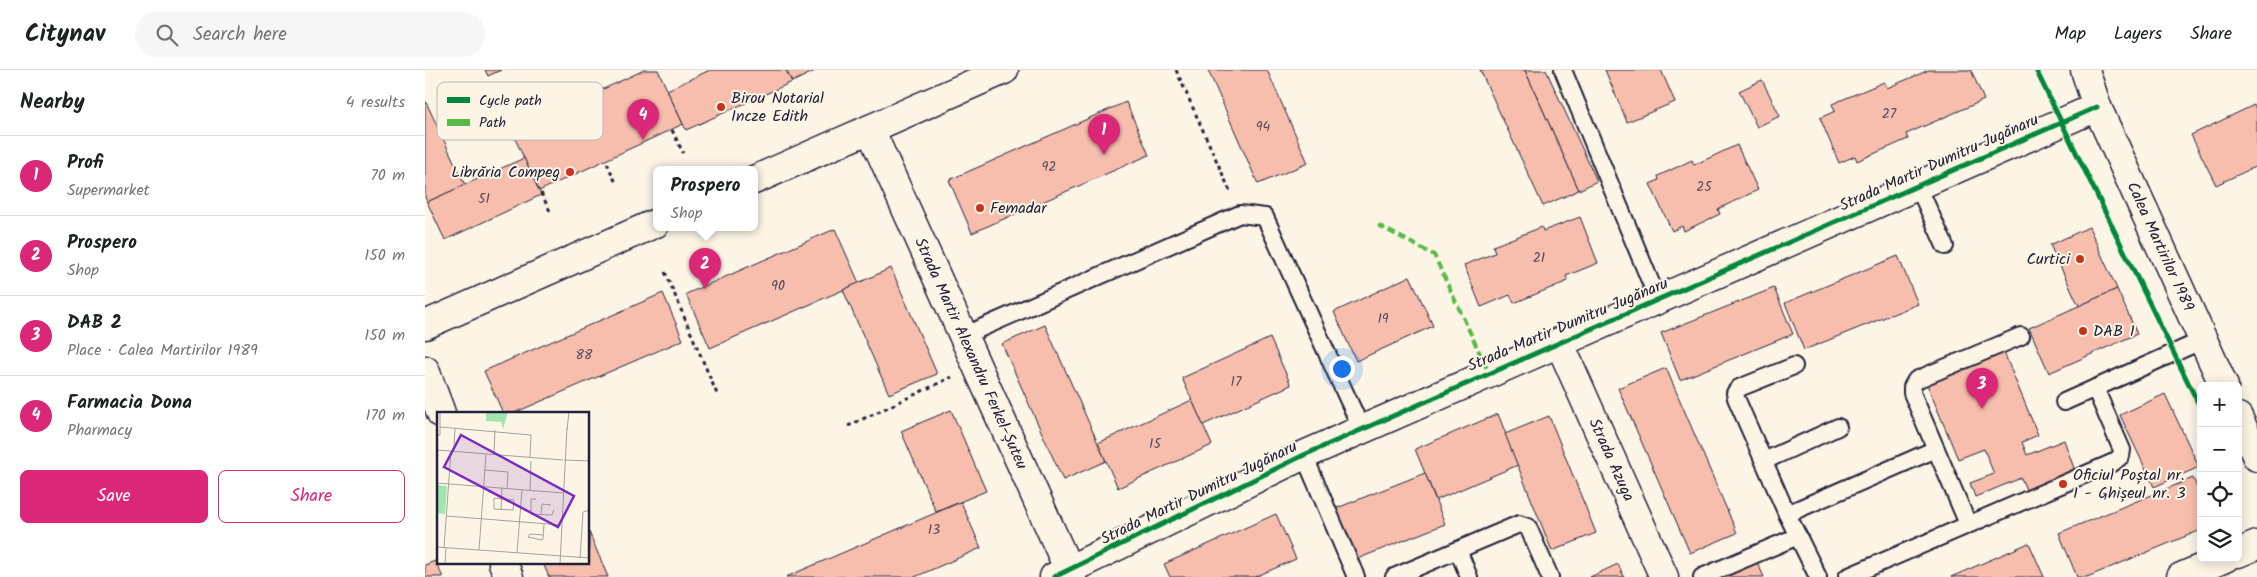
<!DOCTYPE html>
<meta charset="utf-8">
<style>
:root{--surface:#fff;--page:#f6f6f6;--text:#202124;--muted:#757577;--line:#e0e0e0;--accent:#db2777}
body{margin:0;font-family:Kalam,sans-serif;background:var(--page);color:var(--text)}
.controls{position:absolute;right:15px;bottom:15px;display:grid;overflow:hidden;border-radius:8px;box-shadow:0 2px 12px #0003}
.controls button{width:45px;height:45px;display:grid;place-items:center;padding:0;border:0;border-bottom:1px solid var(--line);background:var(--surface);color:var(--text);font:25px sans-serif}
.you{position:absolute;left:916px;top:298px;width:18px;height:18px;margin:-12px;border:4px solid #fff;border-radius:50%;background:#1a73e8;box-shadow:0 0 0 8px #1a73e833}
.badge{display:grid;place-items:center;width:32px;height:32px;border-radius:50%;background:var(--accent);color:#fff;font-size:16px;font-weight:700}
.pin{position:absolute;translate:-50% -41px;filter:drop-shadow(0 1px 2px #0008)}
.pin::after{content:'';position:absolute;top:26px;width:18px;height:15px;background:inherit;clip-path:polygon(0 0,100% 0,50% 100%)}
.popup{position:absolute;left:228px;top:96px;width:105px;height:65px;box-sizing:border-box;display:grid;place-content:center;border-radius:8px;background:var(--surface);filter:drop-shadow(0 1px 4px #0005);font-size:16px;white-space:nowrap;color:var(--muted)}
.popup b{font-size:19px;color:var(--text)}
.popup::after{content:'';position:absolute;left:50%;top:100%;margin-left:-10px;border:10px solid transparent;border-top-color:var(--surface)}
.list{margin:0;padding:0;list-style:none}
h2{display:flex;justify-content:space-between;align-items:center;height:65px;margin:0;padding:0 20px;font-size:21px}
h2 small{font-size:16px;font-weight:400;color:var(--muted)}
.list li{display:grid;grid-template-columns:32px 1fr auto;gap:15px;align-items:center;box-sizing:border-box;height:80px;padding:0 20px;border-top:1px solid var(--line)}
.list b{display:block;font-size:19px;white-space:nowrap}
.list p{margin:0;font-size:16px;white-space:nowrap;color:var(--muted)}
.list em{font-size:16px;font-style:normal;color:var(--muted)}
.actions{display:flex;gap:10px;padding:15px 20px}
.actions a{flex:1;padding:11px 0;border:1px solid var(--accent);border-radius:8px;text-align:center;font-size:18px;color:var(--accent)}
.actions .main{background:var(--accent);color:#fff}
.icon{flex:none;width:28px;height:28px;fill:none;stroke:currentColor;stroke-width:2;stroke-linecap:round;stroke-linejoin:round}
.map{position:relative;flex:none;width:1832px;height:507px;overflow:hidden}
header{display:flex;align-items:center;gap:30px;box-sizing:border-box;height:70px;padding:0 25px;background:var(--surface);border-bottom:1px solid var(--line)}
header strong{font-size:24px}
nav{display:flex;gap:28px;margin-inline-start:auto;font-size:18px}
.search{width:350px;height:45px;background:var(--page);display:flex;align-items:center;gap:12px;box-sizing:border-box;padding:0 18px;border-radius:28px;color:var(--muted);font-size:19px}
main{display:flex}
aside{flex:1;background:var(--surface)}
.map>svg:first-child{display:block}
.building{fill:#f7bead;stroke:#22223b}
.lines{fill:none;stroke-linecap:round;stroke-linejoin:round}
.lane-casing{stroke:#22223b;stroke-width:20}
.street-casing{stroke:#22223b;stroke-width:31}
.secondary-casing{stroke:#22223b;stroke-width:31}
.path{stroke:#22223b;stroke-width:3;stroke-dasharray:4 4;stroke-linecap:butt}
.lane{stroke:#fcf5e5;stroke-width:16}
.street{stroke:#fcf5e5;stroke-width:28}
.secondary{stroke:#fcf5e5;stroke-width:28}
.quiet{stroke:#58b947;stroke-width:4;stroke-dasharray:8 4;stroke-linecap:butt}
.cycleway-casing{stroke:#fcf5e5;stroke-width:8}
.cycleway{stroke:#00873e;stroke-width:5}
.poi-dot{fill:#c8321e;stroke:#fcf5e5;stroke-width:2}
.labels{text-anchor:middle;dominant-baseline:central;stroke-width:4;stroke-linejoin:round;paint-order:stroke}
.number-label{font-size:14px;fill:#574958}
.poi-label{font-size:16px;fill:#22223b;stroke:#fcf5e5;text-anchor:start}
.street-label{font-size:16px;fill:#22223b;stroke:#fcf5e5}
.inset-road{fill:none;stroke:#a5a1a1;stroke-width:1}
.view{fill:#7b2cbf;fill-opacity:0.15;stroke:#7b2cbf;stroke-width:2.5}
.inset-edge{fill:none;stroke:#22223b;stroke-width:2.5}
.key{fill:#fcf5e5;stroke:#bbb6b2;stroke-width:1}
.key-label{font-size:14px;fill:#22223b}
</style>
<header>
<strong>Citynav</strong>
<div class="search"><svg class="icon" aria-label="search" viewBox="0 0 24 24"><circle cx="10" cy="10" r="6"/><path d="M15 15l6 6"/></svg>Search here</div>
<nav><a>Map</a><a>Layers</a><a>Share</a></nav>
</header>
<main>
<aside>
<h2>Nearby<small>4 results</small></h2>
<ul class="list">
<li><span class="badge">1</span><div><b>Profi</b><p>Supermarket</p></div><em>70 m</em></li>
<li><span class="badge">2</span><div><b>Prospero</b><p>Shop</p></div><em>150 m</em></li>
<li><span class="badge">3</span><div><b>DAB 2</b><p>Place · Calea Martirilor 1989</p></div><em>150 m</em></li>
<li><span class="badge">4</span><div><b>Farmacia Dona</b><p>Pharmacy</p></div><em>170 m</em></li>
</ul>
<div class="actions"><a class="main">Save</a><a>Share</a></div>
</aside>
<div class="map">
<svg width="1832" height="507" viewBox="0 0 1832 507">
<rect width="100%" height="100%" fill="#fcf5e5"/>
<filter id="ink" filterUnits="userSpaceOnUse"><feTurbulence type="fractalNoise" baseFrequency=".02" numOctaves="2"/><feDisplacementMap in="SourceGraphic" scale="10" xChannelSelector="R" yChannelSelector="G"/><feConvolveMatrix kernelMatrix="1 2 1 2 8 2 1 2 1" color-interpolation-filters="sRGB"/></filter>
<g filter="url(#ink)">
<g class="building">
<path d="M60 0H76L63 6Z"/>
<path d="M219 0H233L258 54 114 121 87 62Z"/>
<path d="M285 0H361L367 12 261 60 242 20Z"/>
<path d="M361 0H392L367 12Z"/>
<path d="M783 0H842L883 93 833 114Z"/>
<path d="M1055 0H1100L1154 120 1118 136Z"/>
<path d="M1100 0H1121L1172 111 1154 120Z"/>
<path d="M1180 0H1236L1250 32 1202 52Z"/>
<path d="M1504 0H1546L1559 30 1481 64 1483 69 1432 91 1430 86 1414 93 1395 48 1410 41 1407 34 1459 12 1462 18Z"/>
<path d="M1337 10 1355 46 1332 57 1314 21Z"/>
<path d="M0 30 40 115 2 132 0 127Z"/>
<path d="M701 32 724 85 547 163 524 110Z"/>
<path d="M1829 35 1832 41V96L1791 115 1766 65Z"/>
<path d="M1312 75 1333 120 1293 139 1295 144 1259 161 1257 156 1247 161 1225 114 1234 110 1233 106 1267 90 1269 95Z"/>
<path d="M99 88 116 125 20 170 2 132Z"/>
<path d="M1155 147 1173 193 1141 206 1143 211 1089 233 1085 225 1056 237 1039 195 1070 183 1068 176 1117 157 1118 161Z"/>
<path d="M1664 157 1692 219 1654 236 1625 175Z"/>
<path d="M410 159 434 213 285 278 261 224Z"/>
<path d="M1473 186 1493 234 1379 280 1360 233Z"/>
<path d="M466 198 512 304 464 324 418 220Z"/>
<path d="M985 206 1008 256 931 291 909 242Z"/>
<path d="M1349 218 1368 264 1255 310 1236 263Z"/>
<path d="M1692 219 1712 264 1624 303 1604 258Z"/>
<path d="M238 223 258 270 89 343H78L59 301Z"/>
<path d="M620 255 681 391 638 410 577 274Z"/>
<path d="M845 268 866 315 778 355 757 308Z"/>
<path d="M1578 280 1613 365 1597 372 1602 385 1639 370 1651 404 1603 424 1596 408 1550 427 1545 413 1569 404 1559 379 1533 389 1501 312Z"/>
<path d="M1241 298 1312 463 1265 483 1193 318Z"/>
<path d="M1740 324 1774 397 1729 417 1695 345Z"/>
<path d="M767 330 787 375 693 418 673 373Z"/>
<path d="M526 340 561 421 511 442 476 361Z"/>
<path d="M1073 344 1093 395 1011 430 990 379Z"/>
<path d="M1124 346 1171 463 1127 481 1080 364Z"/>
<path d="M1000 403 1020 454 927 491 907 440Z"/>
<path d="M1768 408 1776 427V460L1662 507H1652L1634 463Z"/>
<path d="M536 432 556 478 490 507H361Z"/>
<path d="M851 444 871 489 830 507H745L739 494Z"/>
<path d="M164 462 183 507H124L118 493H164Z"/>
<path d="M1604 473 1619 507H1526Z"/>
<path d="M10 491 18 507H0V495Z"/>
<path d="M1332 492 1339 507H1300Z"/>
<path d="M1193 494 1199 507H1165Z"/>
</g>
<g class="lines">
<defs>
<g id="lane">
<path d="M1138 0 1233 230"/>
<path d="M1493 116 1520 176"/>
<path d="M538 266 815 144 840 147 937 360"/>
<path d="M1369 296 1314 318 1310 323 1311 328 1362 444 1393 507"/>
<path d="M1639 332 1778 270"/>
<path d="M879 385 931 507"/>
<path d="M1339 391 1413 357"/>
<path d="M1362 444 1511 379"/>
<path d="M1543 454 1487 323V317L1491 310 1596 266"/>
<path d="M1033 480 1044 507"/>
<path d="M969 507 1094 454 1103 457 1125 507"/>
<path d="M1277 507 1373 466"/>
<path d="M1422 507 1689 392 1696 386 1697 380 1670 318"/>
</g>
<g id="street">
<path id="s1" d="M445 59 647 507"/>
<path id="s2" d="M1134 272 1239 507"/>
<path d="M0 300 16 343"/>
<path d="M1813 483 1832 475"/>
<path d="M78 493 84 507"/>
<path d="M629 507 879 385 1672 37"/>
<path d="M1756 507 1800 488"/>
</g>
<g id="secondary">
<path id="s3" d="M1660 0 1672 37 1799 316"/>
<path d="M329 110 579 0"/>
<path d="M0 255 231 153"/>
<path d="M1813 347 1832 387"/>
</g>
</defs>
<use href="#lane" class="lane-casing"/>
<use href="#street" class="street-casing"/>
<use href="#secondary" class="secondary-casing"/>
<g class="path">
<path d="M751 0 806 123"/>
<path d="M247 60 258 83"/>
<path d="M182 93 191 113"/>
<path d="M116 123 126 143"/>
<path d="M240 202 292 324"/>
<path d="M423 356 527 307"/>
</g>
<use href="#lane" class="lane"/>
<use href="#street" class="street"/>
<use href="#secondary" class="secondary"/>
<path class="quiet" d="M953 155 1009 185 1064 303"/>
<defs>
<g id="cycleway">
<path d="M1611 0 1776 339"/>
<path d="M629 507 879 385 1672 37"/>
</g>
</defs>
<use href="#cycleway" class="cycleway-casing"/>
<use href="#cycleway" class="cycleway"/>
</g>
</g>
<g class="poi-dot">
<circle cx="296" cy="37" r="5"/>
<circle cx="145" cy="102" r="5"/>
<circle cx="555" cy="138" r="5"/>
<circle cx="1655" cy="189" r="5"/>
<circle cx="1658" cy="261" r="5"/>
<circle cx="1638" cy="414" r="5"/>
</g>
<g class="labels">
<g class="number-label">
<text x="1464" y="44">27</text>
<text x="838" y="57">94</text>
<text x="624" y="97">92</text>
<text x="1279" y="117">25</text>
<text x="59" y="129">51</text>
<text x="1114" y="188">21</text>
<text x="353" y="216">90</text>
<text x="958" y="249">19</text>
<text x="159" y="285">88</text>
<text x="811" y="312">17</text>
<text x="730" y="374">15</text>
<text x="509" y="460">13</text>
</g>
<g class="poi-label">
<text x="306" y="28">Birou Notarial<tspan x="306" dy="18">Incze Edith</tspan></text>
<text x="135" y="102" text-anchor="end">Librăria Compeg</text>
<text x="565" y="138">Femadar</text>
<text x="1645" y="189" text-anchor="end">Curtici</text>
<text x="1668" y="261">DAB 1</text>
<text x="1648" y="405">Oficiul Poștal nr.<tspan x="1648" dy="18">1 - Ghișeul nr. 3</tspan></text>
</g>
<g class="street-label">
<text transform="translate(1514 93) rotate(-24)">Strada Martir Dumitru Jugănaru</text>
<text stroke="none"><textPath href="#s3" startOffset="192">Calea Martirilor 1989</textPath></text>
<text transform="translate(1143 255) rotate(-23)">Strada Martir Dumitru Jugănaru</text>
<text stroke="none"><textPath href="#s1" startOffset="246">Strada Martir Alexandru Ferkel-Șuteu</textPath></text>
<text stroke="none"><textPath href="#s2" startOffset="129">Strada Azuga</textPath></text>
<text transform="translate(774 423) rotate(-26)">Strada Martir Dumitru Jugănaru</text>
</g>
</g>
<g transform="translate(12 342)">
<rect width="152" height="152" fill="#fcf5e5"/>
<path d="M49 0H71L66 17 64 10 49 9ZM0 73 10 74 8 102 0 101Z" fill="#a2e5b0"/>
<path class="inset-road" d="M3 15 94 23 93 45M130 18 132 0M0 23H3V0M17 36 18 16M0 38 126 48M57 42 58 18M127 48 153 49M48 58 71 60 70 77M0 71 126 81M93 78 94 49M57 86 77 88 76 98 57 97ZM99 87H94V102L115 103 117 98M64 97 65 76M104 102 105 92 114 93M9 104 124 113M106 123 93 122 91 125 105 128 106 127 107 112M0 135 153 146M7 136 14 39M42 138 49 42M80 141 85 78M143 146 146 100 153 98M152 146 153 128M8 152 9 136M123 152 130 16"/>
<path class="view" d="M24 23 137 84 121 115 7 55Z"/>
<rect width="152" height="152" class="inset-edge"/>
</g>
<rect x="12" y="12" width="166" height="58" rx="8" class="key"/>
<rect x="22" y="27" width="23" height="6" fill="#00873e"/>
<rect x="22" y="49" width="23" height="7" fill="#58b947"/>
<g class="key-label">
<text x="54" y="35">Cycle path</text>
<text x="54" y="57">Path</text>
</g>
</svg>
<div class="controls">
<button>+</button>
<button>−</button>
<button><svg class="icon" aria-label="locate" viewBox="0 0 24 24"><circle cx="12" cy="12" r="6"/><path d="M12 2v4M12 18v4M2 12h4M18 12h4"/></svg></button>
<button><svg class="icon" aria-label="layers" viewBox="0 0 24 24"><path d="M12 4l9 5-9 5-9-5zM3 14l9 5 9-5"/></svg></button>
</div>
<div class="you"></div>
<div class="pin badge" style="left:679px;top:85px">1</div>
<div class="pin badge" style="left:280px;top:219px">2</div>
<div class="popup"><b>Prospero</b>Shop</div>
<div class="pin badge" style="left:1557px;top:339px">3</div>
<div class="pin badge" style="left:218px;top:70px">4</div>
</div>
</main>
